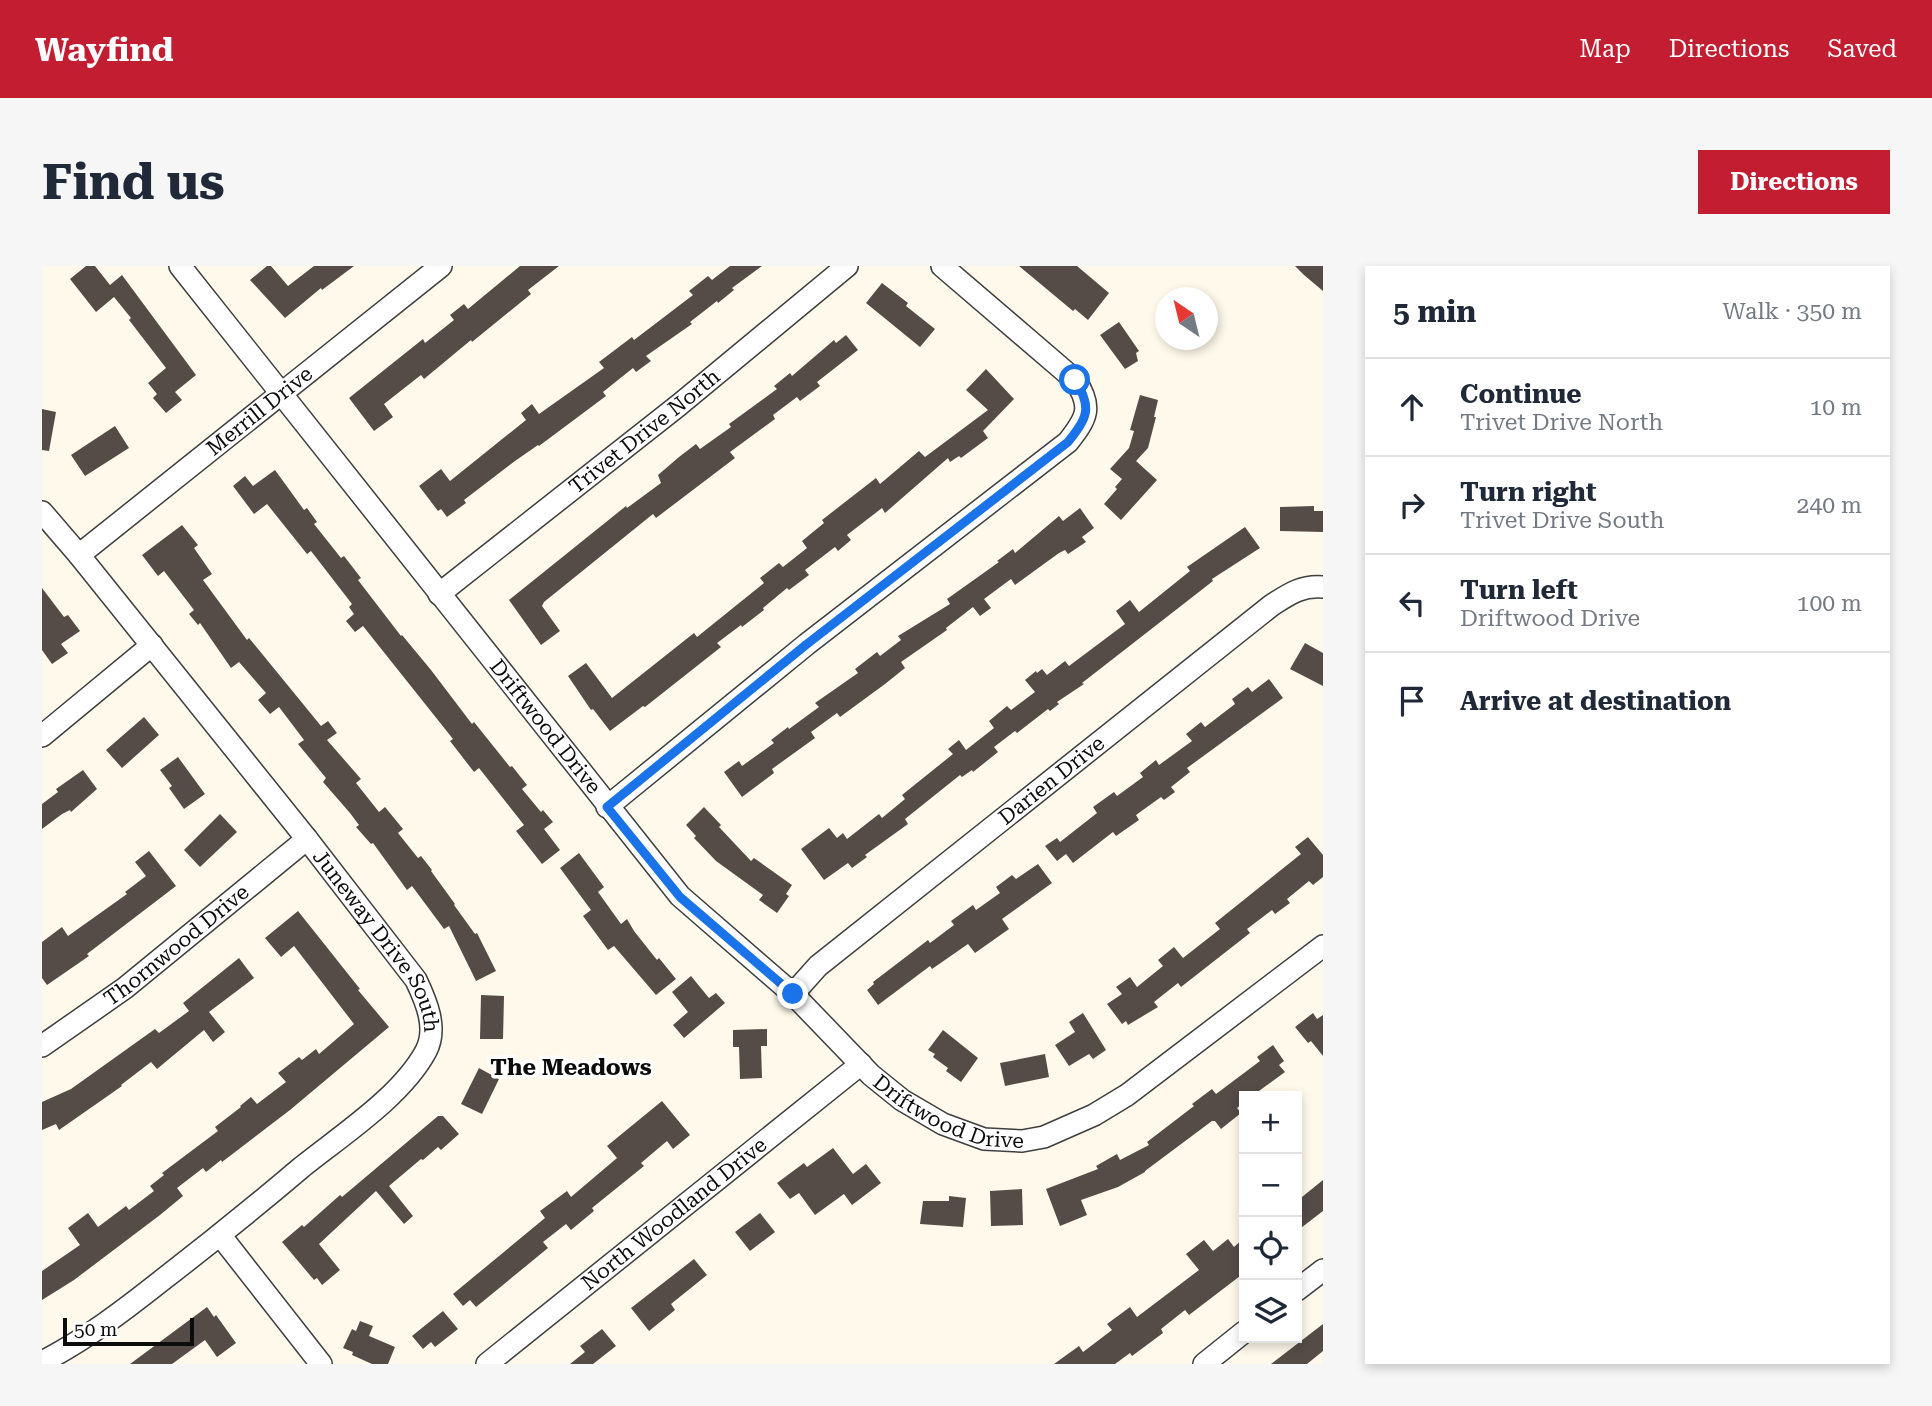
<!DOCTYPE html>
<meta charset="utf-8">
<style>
:root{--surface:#fff;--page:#f6f6f7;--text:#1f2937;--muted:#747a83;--line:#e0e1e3;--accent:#c31d31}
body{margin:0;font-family:"Roboto Serif",serif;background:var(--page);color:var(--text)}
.controls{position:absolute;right:21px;bottom:21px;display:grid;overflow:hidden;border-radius:0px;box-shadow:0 4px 10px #0003}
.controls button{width:63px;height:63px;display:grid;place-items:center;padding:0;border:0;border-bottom:2px solid var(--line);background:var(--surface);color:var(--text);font:35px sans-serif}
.compass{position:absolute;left:1113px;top:21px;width:63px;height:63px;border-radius:50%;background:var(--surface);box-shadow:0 4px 10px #0003;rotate:325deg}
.scale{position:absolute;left:21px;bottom:18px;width:131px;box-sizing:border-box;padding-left:7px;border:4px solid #0c0c0c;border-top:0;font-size:19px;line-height:24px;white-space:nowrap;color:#0c0c0c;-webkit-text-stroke:5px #fff;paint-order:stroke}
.stop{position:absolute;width:21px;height:21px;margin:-16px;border:5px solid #1a73e8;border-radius:50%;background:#fff}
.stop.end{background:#1a73e8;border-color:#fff;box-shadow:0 2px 7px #0008}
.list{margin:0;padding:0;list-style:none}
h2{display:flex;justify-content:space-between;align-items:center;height:91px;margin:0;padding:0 28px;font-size:30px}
h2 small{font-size:23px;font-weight:400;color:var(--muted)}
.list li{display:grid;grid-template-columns:46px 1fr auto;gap:21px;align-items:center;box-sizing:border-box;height:98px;padding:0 28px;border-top:2px solid var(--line)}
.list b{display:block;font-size:26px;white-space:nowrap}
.list p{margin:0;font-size:23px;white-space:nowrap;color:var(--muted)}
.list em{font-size:23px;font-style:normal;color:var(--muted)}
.icon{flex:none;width:38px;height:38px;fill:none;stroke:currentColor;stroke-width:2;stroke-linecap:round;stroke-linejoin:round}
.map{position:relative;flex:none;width:1281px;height:1098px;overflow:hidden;border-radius:0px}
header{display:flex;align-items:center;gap:42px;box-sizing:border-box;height:98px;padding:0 35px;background:var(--accent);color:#fff}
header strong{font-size:33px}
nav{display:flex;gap:38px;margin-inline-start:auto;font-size:24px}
.intro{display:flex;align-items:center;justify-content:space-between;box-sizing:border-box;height:168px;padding:0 42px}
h1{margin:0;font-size:49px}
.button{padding:18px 32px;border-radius:0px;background:var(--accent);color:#fff;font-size:24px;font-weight:700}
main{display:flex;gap:42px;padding:0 42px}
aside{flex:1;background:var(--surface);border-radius:0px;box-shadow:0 4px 10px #0003}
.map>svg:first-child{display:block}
.building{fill:#554c48}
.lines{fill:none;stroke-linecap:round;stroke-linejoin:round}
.minor-casing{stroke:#3f3f3f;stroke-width:24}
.minor{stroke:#fff;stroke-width:21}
.route{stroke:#1a73e8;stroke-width:9}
.labels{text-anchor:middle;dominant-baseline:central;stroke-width:7;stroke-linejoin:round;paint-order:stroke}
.street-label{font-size:21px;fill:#0c0c0c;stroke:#fff}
.neighbourhood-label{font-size:23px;font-weight:bold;fill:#0c0c0c;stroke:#fff}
</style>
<header>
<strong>Wayfind</strong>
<nav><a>Map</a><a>Directions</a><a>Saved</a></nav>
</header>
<div class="intro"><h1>Find us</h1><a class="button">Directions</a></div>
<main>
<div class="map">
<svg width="1281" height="1098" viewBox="0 0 1281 1098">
<rect width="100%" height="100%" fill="#fff9eb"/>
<g class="building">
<path d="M44 0H53L68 19 80 9 154 109 133 126 140 134 124 147 111 132 115 128 106 117 124 102 87 54 89 52 72 31 54 46 28 13Z"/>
<path d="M225 0H229L246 20 272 0H312L280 24 279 22 243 52 208 14Z"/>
<path d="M478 0H517L486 24 489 28 430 76 429 74 382 113 379 109 342 138 351 151 332 165 307 132 381 73 383 77 412 54 408 49 422 38 426 43Z"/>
<path d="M688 0H720L690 22 692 24 676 37 675 35 648 56 650 58 604 90 609 95 594 106 591 102 561 126 564 130 497 180 496 179 473 195 422 234 424 237 405 251 399 243 396 245 377 220 399 203 408 215 484 154 479 147 490 138 497 148 562 102 557 96 590 71 592 74 651 29 647 25 666 10 670 14Z"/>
<path d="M977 0H1035L1067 27 1046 54 1033 43 1031 45Z"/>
<path d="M1253 0H1281V25L1262 9Z"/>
<path d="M840 17 866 37 864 40 893 63 878 81 824 37Z"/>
<path d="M1077 56 1097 85 1094 87 1096 95 1083 103 1058 69Z"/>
<path d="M804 69 816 84 775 116 778 120 758 135 755 131 731 149 733 153 688 186 693 192 614 252 611 248 502 336 500 340 518 365 499 379 467 334 584 240 585 242 619 217 616 209 637 191 654 178 658 183 689 161 687 158 735 123 732 120 748 107 750 110 792 74 794 77Z"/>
<path d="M944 103 972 133 941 165 946 172 919 192 917 190 908 196 906 192 843 247 840 242 805 269 809 274 796 285 793 281 763 304 767 309 747 324 745 322 721 342 722 344 700 361 699 359 675 377 679 381 603 441 601 440 568 465 551 443 549 444 526 410 544 397 570 432 652 367 655 371 722 317 718 312 737 297 741 301 765 282 760 275 782 257 780 254 834 212 838 218 877 185 883 191 946 144 924 124Z"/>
<path d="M1098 129 1116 134 1112 151H1114L1106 182 1094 195 1115 214 1079 254 1062 238 1075 223 1073 221 1080 213 1068 203 1087 182 1092 165 1088 164Z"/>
<path d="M0 143 14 146 7 185 0 184Z"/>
<path d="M73 160 87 182 43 210 29 189Z"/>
<path d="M233 204 262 244 265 242 275 256 272 258 299 292 302 290 319 312 316 314 359 370 360 369 389 404 430 458 432 456 468 501 470 500 485 519 480 523 499 546 501 544 511 556 502 563 518 584 500 598 474 565 482 559 437 502 432 506 408 475 411 473 321 360 313 366 304 355 312 348 307 341 310 338 269 285 265 288 225 238 212 248 191 220 203 210 211 220Z"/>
<path d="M1272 240V245H1281V266L1238 265V241Z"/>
<path d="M1038 242 1052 262 1040 271 1044 276 1026 288 1023 284 1017 287 973 319 969 313 942 333 949 342 938 350 931 341 904 362 905 364 859 396 863 402 843 418 798 451 795 447 769 466 773 472 730 503 732 507 700 531 682 506 697 495 700 500 732 477 729 474 746 461 747 463 777 441 773 437 816 407 813 403 835 386 838 390 859 374 856 370 908 338 905 333 957 296 955 295 971 283 973 287 1017 250 1021 255Z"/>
<path d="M140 259 156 279 152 282 170 308 161 314 205 374 207 372 279 460 286 455 295 467 285 474 319 513 314 517 337 546 343 541 361 563 356 567 376 592 379 590 390 604 389 605 413 638 412 639 433 668 435 667 454 705 434 715 407 660 402 663 370 620 365 624 331 577 329 578 314 561 317 559 308 547 281 516 284 512 256 478 262 474 237 441 228 448 216 434 224 427 197 396 189 402 158 357 156 359 147 348 152 344 122 305 116 310 100 289Z"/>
<path d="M1203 261 1218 282 1170 313 1171 315 1040 417 1042 418 1015 436 1017 438 1008 445 1006 443 975 467 973 465 952 481 956 486 931 506 930 504 920 511 918 509 863 553 866 558 823 589 825 591 810 602 806 597 782 614 759 583 787 562 795 572 801 567 805 573 837 548 840 552 863 533 860 529 911 488 906 483 917 474 924 484 952 462 947 455 965 440 969 444 993 426 983 414 994 405 995 407 1000 403 1005 409 1023 395 1027 400 1083 358 1074 345 1088 334 1097 346 1148 305 1145 301Z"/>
<path d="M0 322 22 351 26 349 38 365 19 378 26 387 10 398 0 384Z"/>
<path d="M1263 377 1281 387V420L1248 403Z"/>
<path d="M1227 413 1241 432 1145 502 1148 506 1129 521 1133 526 1122 534 1119 531 1094 549 1097 554 1074 570 1071 566 1031 597 1024 588 1015 595 1003 580 1015 572 1018 576 1055 547 1051 541 1072 526 1075 530 1101 511 1098 507 1114 494 1117 499 1150 475 1144 468 1159 456 1163 461 1193 438 1190 433 1206 421 1210 426Z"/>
<path d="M102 451 117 469 80 502 64 484Z"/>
<path d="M136 491 163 528 142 543 127 522 130 520 118 504Z"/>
<path d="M41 504 55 523 29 546 28 544 20 548 0 563V538L16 526 14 523Z"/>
<path d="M662 541 679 559 677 561 709 595 712 592 750 619 744 628 747 630 735 647 717 634 721 629 674 595 652 572 654 570 644 559Z"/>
<path d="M178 548 195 566 158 601 142 584Z"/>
<path d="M1266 571 1281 589V611L1271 619 1267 615 1245 633 1248 637 1233 648 1230 644 1205 663 1208 667 1139 721 1136 717 1112 736 1116 741 1086 759 1084 755 1080 758 1065 738 1080 728 1074 721 1088 711 1095 721 1121 700 1116 694 1132 681 1141 692 1178 663 1173 657 1259 588 1253 581Z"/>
<path d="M107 585 134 620 45 688 47 690 5 719 0 712V676L20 661 26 670 85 628 83 626 104 610 93 596Z"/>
<path d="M537 587 562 621 556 626 579 658 585 653 592 665 615 694 617 692 634 713 614 729 572 680 566 684 541 650 549 644 518 602Z"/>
<path d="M996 598 1010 617 960 653 967 663 933 687 926 678 890 703 888 700 836 739 825 724 832 718 831 716 886 674 888 677 912 659 909 655 931 639 934 644 958 627 954 621 970 609 974 613Z"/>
<path d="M256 645 318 723 316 724 347 761 248 844 180 896 179 894 164 906 161 902 135 922 141 930 118 949 32 1014 0 1034V1005L38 979 26 962 46 947 56 961 84 940 87 944 112 925 108 920 122 909 120 907 176 865 173 861 199 841 198 840 209 831 215 838 244 816 236 807 257 791 260 794 274 783 277 788 312 758 252 680 239 691 223 672Z"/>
<path d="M197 692 212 712 167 746 183 766 171 776 162 764 115 803 109 796 79 819 80 820 17 864 14 858 0 864V836L29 823 113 763 117 767 147 745 141 737Z"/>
<path d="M649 710 667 732 674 727 683 737 642 772 631 759 646 746 630 726Z"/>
<path d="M439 729 462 730 461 773H438Z"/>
<path d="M1041 747 1064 784 1051 793 1047 788 1027 800 1013 779 1033 766 1027 756Z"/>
<path d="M1271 747 1275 753 1281 749V790L1269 775 1266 777 1253 761Z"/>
<path d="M725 763V780H719L720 812 698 813 697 781H691V764Z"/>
<path d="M901 764 936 792 919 816 904 805 906 802 891 791 893 788 886 784Z"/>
<path d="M1231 779 1242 795 1237 799 1243 806 1210 830H1202V836L1195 842 1199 847 1179 863 1173 855H1170L1103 905V906L1076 921 1039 934 1045 949 1018 960 1004 923 1056 903 1054 900 1075 888 1078 894 1107 879 1105 876 1152 840 1150 838 1170 823 1174 828 1218 795 1215 791Z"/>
<path d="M1003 788 1007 811 963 820 958 797Z"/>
<path d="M437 802 457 813 440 848 419 838Z"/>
<path d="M620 835 648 869 631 883 625 875 599 897 602 900 550 942 552 945 529 964 524 958 501 976 506 982 434 1041 428 1034 421 1040 411 1028 503 952 498 945 525 925 529 931 575 892 565 880Z"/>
<path d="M396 850H401L417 868 399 884 396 881 381 894 379 893 347 920 371 950 362 958 334 925 277 978 298 1004 280 1019 275 1012 272 1014 240 976 260 959 262 961 298 929 300 931Z"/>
<path d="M791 882 811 908 824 898 839 917 810 939 802 928 773 949 757 927 748 933 735 917 762 897 765 901Z"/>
<path d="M1281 914V945L1255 965V935Z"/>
<path d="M980 923 981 959 949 960 948 925Z"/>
<path d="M907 930 924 932 921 961 878 958 881 935H907Z"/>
<path d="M718 947 733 966 708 985 693 966Z"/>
<path d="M1202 972V1007L1147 1049 1143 1044 1119 1063 1121 1067 1090 1090 1088 1087 1073 1098H1012L1037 1080 1041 1086 1070 1064 1065 1058 1088 1041 1095 1051 1157 1004 1144 988 1162 974 1171 985 1186 973 1192 981Z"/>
<path d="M652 993 665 1009 629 1038 633 1044 607 1065 589 1042Z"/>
<path d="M165 1041 172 1051 174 1049 194 1077 175 1091 163 1074 130 1098H88Z"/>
<path d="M401 1045 416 1063 393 1081 389 1076 381 1083 370 1070Z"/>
<path d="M318 1055 331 1060 327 1070 353 1081 346 1098H330L310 1089 311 1086 301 1082 310 1063 314 1065Z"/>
<path d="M1281 1058V1085L1265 1098H1229Z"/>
<path d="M560 1063 574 1080 551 1098H528L543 1086 538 1080Z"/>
</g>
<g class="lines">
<defs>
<g id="minor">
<path id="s1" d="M138 0 638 630 751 728 829 809 860 834 901 858 942 873 980 875 1002 871 1052 849 1085 829 1281 680"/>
<path id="s2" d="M0 246 37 289 265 573 374 714C384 735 396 762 384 785 360 830 300 869 260 901 214 940 167 978 119 1015 81 1045 43 1074 0 1096"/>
<path id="s3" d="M37 289 399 0"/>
<path id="s4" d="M397 328 637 139 805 0"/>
<path d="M0 470 110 379"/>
<path d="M565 541 765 378 1026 176C1045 152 1051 141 1033 114L900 0"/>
<path id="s5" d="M751 728 776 700 1230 339C1247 328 1260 319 1281 321"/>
<path id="s6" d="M0 780 83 722 265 573"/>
<path d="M178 969 279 1098"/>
<path d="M1255 1024 1281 1004"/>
<path id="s7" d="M445 1098 819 798"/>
<path d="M1162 1098 1202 1066"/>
</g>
</defs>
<use href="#minor" class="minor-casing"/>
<use href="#minor" class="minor"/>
</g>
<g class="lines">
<path class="route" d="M751 728 638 631 565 541 765 378 1026 176C1045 152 1051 142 1033 114"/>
</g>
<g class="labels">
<g class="street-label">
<text stroke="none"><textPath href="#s3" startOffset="231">Merrill Drive</textPath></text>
<text stroke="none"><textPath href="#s4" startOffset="262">Trivet Drive North</textPath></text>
<text stroke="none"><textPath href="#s1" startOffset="588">Driftwood Drive</textPath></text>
<text stroke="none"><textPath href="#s5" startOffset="336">Darien Drive</textPath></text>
<text stroke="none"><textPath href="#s2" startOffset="546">Juneway Drive South</textPath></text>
<text stroke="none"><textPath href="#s6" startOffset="168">Thornwood Drive</textPath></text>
<text stroke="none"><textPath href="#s1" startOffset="1155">Driftwood Drive</textPath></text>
<text stroke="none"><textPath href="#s7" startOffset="240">North Woodland Drive</textPath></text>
</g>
<g class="neighbourhood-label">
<text x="529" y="801">The Meadows</text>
</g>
</g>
</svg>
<div class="controls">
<button>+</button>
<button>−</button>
<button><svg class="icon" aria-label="locate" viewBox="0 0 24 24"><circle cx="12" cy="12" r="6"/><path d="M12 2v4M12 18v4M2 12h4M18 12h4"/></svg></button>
<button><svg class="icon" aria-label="layers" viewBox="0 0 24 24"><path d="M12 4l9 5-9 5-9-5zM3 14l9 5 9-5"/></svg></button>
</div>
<svg class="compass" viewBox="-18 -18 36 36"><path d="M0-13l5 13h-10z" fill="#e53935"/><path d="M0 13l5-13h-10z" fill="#747a83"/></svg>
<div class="scale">50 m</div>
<div class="stop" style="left:1033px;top:114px"></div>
<div class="stop end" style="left:751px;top:728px"></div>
</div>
<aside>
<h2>5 min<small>Walk · 350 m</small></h2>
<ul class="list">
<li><svg class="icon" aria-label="ahead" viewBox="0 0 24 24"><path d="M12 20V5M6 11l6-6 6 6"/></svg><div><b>Continue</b><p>Trivet Drive North</p></div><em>10 m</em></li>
<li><svg class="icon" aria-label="right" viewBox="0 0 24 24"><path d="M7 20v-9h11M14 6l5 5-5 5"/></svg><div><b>Turn right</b><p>Trivet Drive South</p></div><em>240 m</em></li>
<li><svg class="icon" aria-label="left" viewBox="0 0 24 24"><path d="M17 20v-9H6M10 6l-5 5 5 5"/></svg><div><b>Turn left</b><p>Driftwood Drive</p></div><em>100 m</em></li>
<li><svg class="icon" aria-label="arrive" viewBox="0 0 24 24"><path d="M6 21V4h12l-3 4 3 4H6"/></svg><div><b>Arrive at destination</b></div></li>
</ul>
</aside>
</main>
